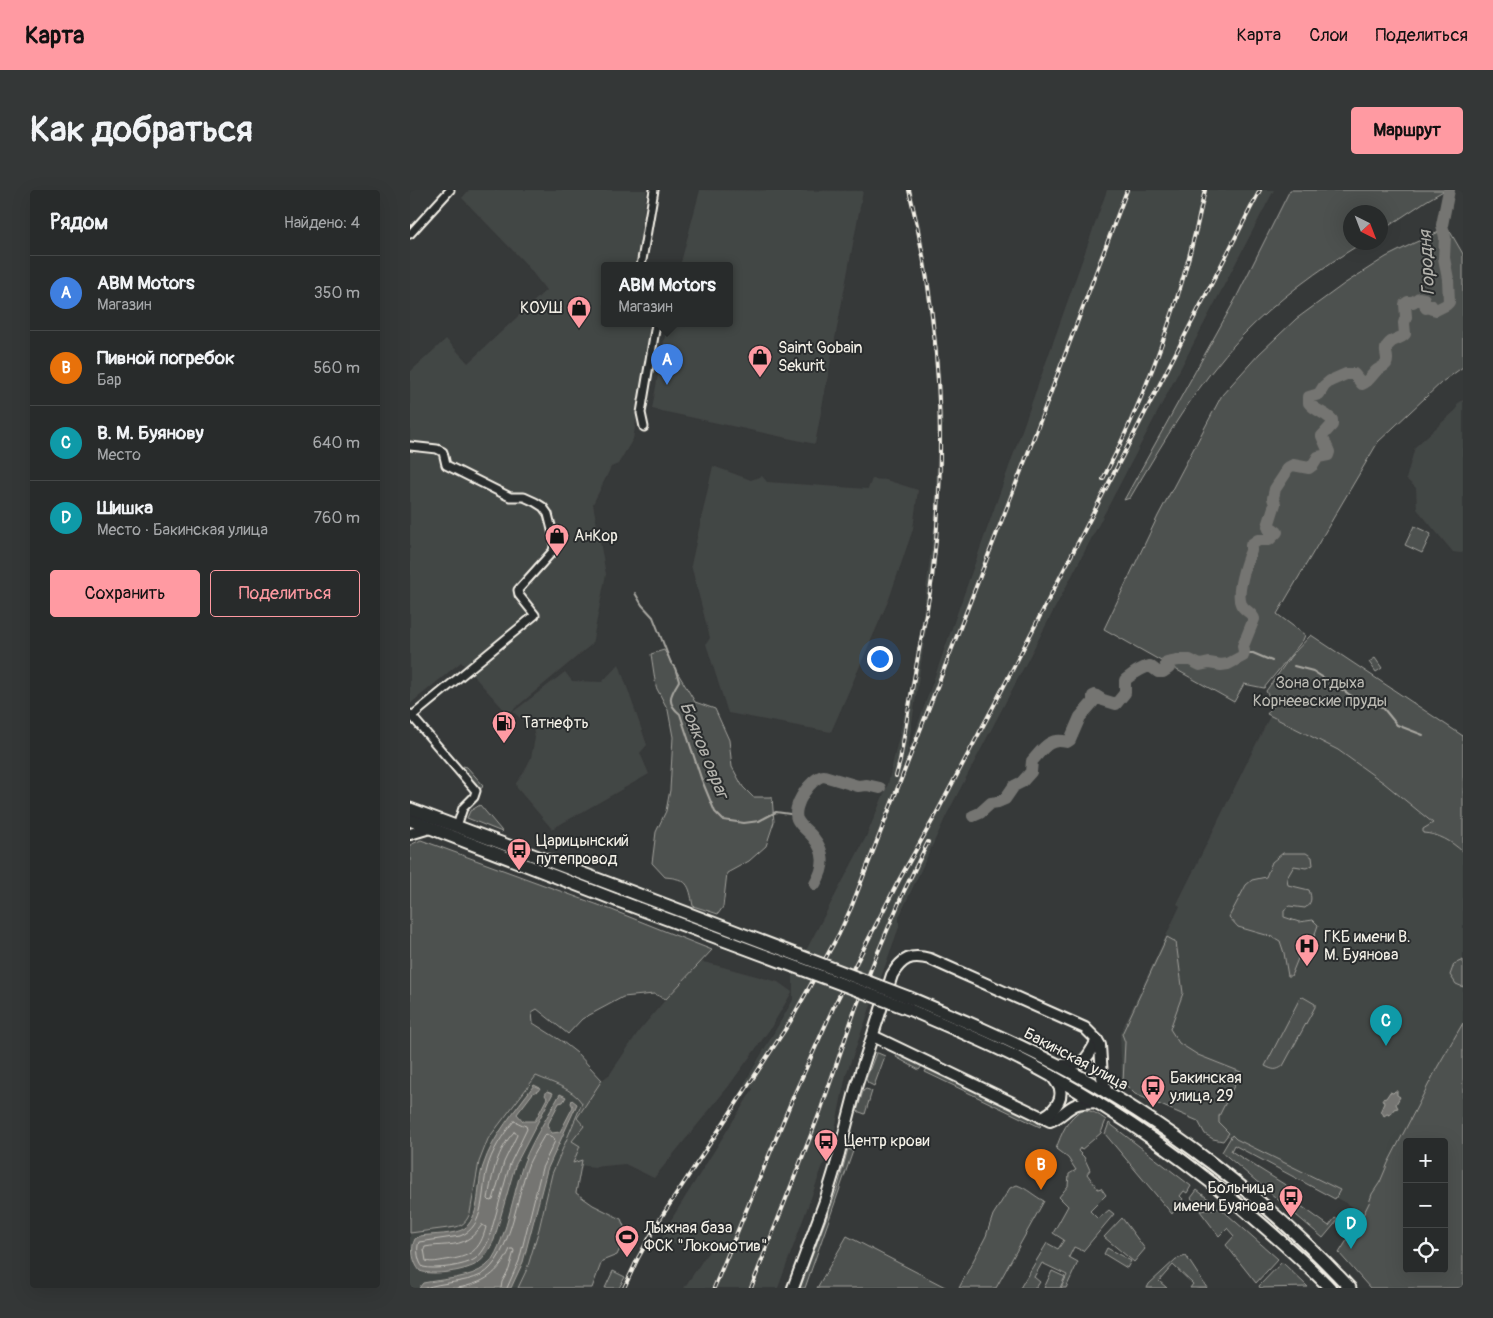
<!DOCTYPE html>
<html lang="ru">
<meta charset="utf-8">
<style>
:root{--surface:#282b2b;--page:#343737;--text:#f1f3f6;--muted:#a5a7a9;--line:#444747;--accent:#ff9aa2}
body{margin:0;font-family:Pangolin,sans-serif;background:var(--page);color:var(--text)}
.controls{position:absolute;right:15px;bottom:15px;display:grid;overflow:hidden;border-radius:5px;box-shadow:0 5px 20px #0002}
.controls button{width:45px;height:45px;display:grid;place-items:center;padding:0;border:0;border-bottom:1px solid var(--line);background:var(--surface);color:var(--text);font:25px sans-serif}
.compass{position:absolute;left:933px;top:15px;width:45px;height:45px;border-radius:50%;background:var(--surface);box-shadow:0 5px 20px #0002;rotate:138deg}
.you{position:absolute;left:469px;top:468px;width:18px;height:18px;margin:-12px;border:4px solid #fff;border-radius:50%;background:#1a73e8;box-shadow:0 0 0 8px #1a73e833}
.badge{display:grid;place-items:center;width:32px;height:32px;border-radius:50%;background:var(--accent);color:#fff;font-size:16px;font-weight:700}
.pin{position:absolute;translate:-50% -41px;filter:drop-shadow(0 1px 2px #0008)}
.pin::after{content:'';position:absolute;top:26px;width:18px;height:15px;background:inherit;clip-path:polygon(0 0,100% 0,50% 100%)}
.popup{position:absolute;left:191px;top:72px;width:132px;height:65px;box-sizing:border-box;display:grid;place-content:center;border-radius:5px;background:var(--surface);filter:drop-shadow(0 1px 4px #0005);font-size:16px;white-space:nowrap;color:var(--muted)}
.popup b{font-size:19px;color:var(--text)}
.popup::after{content:'';position:absolute;left:50%;top:100%;margin-left:-10px;border:10px solid transparent;border-top-color:var(--surface)}
.list{margin:0;padding:0;list-style:none}
h2{display:flex;justify-content:space-between;align-items:center;height:65px;margin:0;padding:0 20px;font-size:21px}
h2 small{font-size:16px;font-weight:400;color:var(--muted)}
.list li{display:grid;grid-template-columns:32px 1fr auto;gap:15px;align-items:center;box-sizing:border-box;height:75px;padding:0 20px;border-top:1px solid var(--line)}
.list b{display:block;font-size:19px;white-space:nowrap}
.list p{margin:0;font-size:16px;white-space:nowrap;color:var(--muted)}
.list em{font-size:16px;font-style:normal;color:var(--muted)}
.actions{display:flex;gap:10px;padding:15px 20px}
.actions a{flex:1;padding:11px 0;border:1px solid var(--accent);border-radius:5px;text-align:center;font-size:18px;color:var(--accent)}
.actions .main{background:var(--accent);color:#111}
.icon{flex:none;width:28px;height:28px;fill:none;stroke:currentColor;stroke-width:2;stroke-linecap:round;stroke-linejoin:round}
.map{position:relative;flex:none;width:1053px;height:1098px;overflow:hidden;border-radius:5px}
header{display:flex;align-items:center;gap:30px;box-sizing:border-box;height:70px;padding:0 25px;background:var(--accent);color:#111}
header strong{font-size:24px}
nav{display:flex;gap:28px;margin-inline-start:auto;font-size:18px}
.intro{display:flex;align-items:center;justify-content:space-between;box-sizing:border-box;height:120px;padding:0 30px}
h1{margin:0;font-size:35px}
.button{padding:12px 22px;border-radius:5px;background:var(--accent);color:#111;font-size:18px;font-weight:700}
main{display:flex;gap:30px;padding:0 30px}
aside{flex:1;background:var(--surface);border-radius:5px;box-shadow:0 5px 20px #0002}
.map>svg:first-child{display:block}
.built{fill:#434645}
.green{fill:#4e514f;stroke:#a1a19c;fill-rule:evenodd}
.water{fill:#757572;stroke:#a8a7a1}
.lines{fill:none;stroke-linecap:round;stroke-linejoin:round}
.shore{stroke:#c1bfb9;stroke-width:1}
.stream{stroke:#a8a7a1;stroke-width:2}
.river{stroke:#757572;stroke-width:12}
.street-casing{stroke:#f4f1e8;stroke-width:11}
.secondary-casing{stroke:#f4f1e8;stroke-width:14}
.primary-casing{stroke:#f4f1e8;stroke-width:15}
.street{stroke:#2a2d2e;stroke-width:7}
.secondary{stroke:#2a2d2e;stroke-width:10}
.primary{stroke:#2a2d2e;stroke-width:11}
.rail-casing{stroke:#f4f1e8;stroke-width:4}
.rail{stroke:#2a2d2e;stroke-width:2;stroke-dasharray:5.5;stroke-linecap:butt}
.primary-bridge-casing{stroke:#f4f1e8;stroke-width:15;stroke-linecap:butt}
.primary-bridge{stroke:#2a2d2e;stroke-width:11}
.labels{text-anchor:middle;dominant-baseline:central;stroke-width:4;stroke-linejoin:round;paint-order:stroke}
.poi-label{font-size:16px;fill:#f4f1e8;stroke:#2a2d2e;text-anchor:start}
.park-label{font-size:16px;fill:#bab9b2;stroke:#2a2d2e}
.street-label{font-size:16px;fill:#f4f1e8;stroke:#2a2d2e}
.water-label{font-size:18px;font-style:italic;fill:#b4b3ad;stroke:#2a2d2e}
</style>
<header>
<strong>Карта</strong>
<nav><a>Карта</a><a>Слои</a><a>Поделиться</a></nav>
</header>
<div class="intro"><h1>Как добраться</h1><a class="button">Маршрут</a></div>
<main>
<aside>
<h2>Рядом<small>Найдено: 4</small></h2>
<ul class="list">
<li><span class="badge" style="background:#3f7fe0">A</span><div><b>ABM Motors</b><p>Магазин</p></div><em>350 m</em></li>
<li><span class="badge" style="background:#e8710a">B</span><div><b>Пивной погребок</b><p>Бар</p></div><em>560 m</em></li>
<li><span class="badge" style="background:#0f9aa8">C</span><div><b>В. М. Буянову</b><p>Место</p></div><em>640 m</em></li>
<li><span class="badge" style="background:#0f9aa8">D</span><div><b>Шишка</b><p>Место · Бакинская улица</p></div><em>760 m</em></li>
</ul>
<div class="actions"><a class="main">Сохранить</a><a>Поделиться</a></div>
</aside>
<div class="map">
<svg width="1053" height="1098" viewBox="0 0 1053 1098">
<rect width="100%" height="100%" fill="#363939"/>
<filter id="ink" filterUnits="userSpaceOnUse"><feTurbulence type="fractalNoise" baseFrequency=".02" numOctaves="2"/><feDisplacementMap in="SourceGraphic" scale="10" xChannelSelector="R" yChannelSelector="G"/><feConvolveMatrix kernelMatrix="1 2 1 2 8 2 1 2 1" color-interpolation-filters="sRGB"/></filter>
<g filter="url(#ink)">
<g class="built">
<path d="M59 0H237L226 76H194V134H243L223 249 208 274 201 277 183 314 196 384 182 454 98 524 51 472 0 514V182L36 149 58 173 136 100 115 73 52 8Z"/>
<path d="M290 0 453 1 405 254 242 219 257 134H320V76H270Z"/>
<path d="M497 0H502L504 11 511 37 521 96 529 163 533 225V278L526 376 497 565 697 0H864L537 624 489 727V737L436 885 424 944 416 967 368 1098H274L299 1061 250 1051 259 1033 343 899 334 894 383 810V785L456 647 478 594 499 503 509 453 524 337 528 231 524 164 516 98 507 39Z"/>
<path d="M1053 210V362L1051 363 1043 362 1007 319 1006 298 996 289 1005 257 1047 219V214Z"/>
<path d="M303 276 341 290 352 286 357 292 458 299 462 289 476 290 508 300 503 339 479 409 421 542 318 523 296 454 300 448 281 375Z"/>
<path d="M209 474 237 555 230 563 239 584 142 639 107 598 106 593 113 584 121 568 125 548 123 539 103 522 155 482 162 491 192 492Z"/>
<path d="M860 526 869 530 928 560 974 593 1053 658V838L954 1023 826 953 815 944 724 904 712 894 710 844 770 716 767 714Z"/>
<path d="M290 772 298 773 368 792 382 802 360 839 318 897 244 988 215 974 184 977 162 974V951L174 936 167 928 192 890 200 884 229 841 261 803Z"/>
<path d="M125 885 162 902 168 907 172 913 142 984 129 1039 117 1079 108 1098H0V1043L46 1037 60 1023 69 972 78 949Z"/>
</g>
<g class="green">
<path d="M880 0H1035L1016 11 971 41V22H941V52L952 53C909 79 867 110 832 146 787 194 753 252 720 308L714 310 826 108Z"/>
<path d="M1038 38 1053 64V177L1032 192 968 252 867 424 895 445 893 450 854 498 834 494 824 512 694 439 748 326 812 205 849 164 886 129 934 94 976 67 1004 53Z"/>
<path d="M1004 336 1021 344 1012 363 995 355Z"/>
<path d="M901 445 1053 546V662C1041 651 1029 644 1013 643V639L1023 633 974 593 928 560 857 524 863 516 856 501 881 466Z"/>
<path d="M254 460 285 512 305 519 319 550 322 577 333 597 343 607H362L364 632 356 656 339 671 317 683 313 717 308 724 283 716C279 694 278 689 255 687L242 673 246 642 256 621 260 600 263 547 258 520 246 497 241 464Z"/>
<path d="M965 468 972 478 966 482 959 472Z"/>
<path d="M53 576 57 577 73 595 72 598 68 599 52 579Z"/>
<path d="M70 615 91 640 92 642 57 628 60 621Z"/>
<path d="M11 650 202 720 302 760 256 809 244 804 213 807 172 829 158 844 127 819 122 822 123 833 153 852 167 863 192 890 167 928 174 936 162 951 170 956 163 973 172 970 166 1003 183 1015 211 1029 217 1044 207 1065 192 1071 182 1098H108L117 1079 129 1039 142 984 172 913C162 898 142 893 126 886L78 949 69 972 60 1023C57 1030 54 1035 46 1037L0 1043V655Z"/>
<path d="M873 663H896L902 667 903 675 896 678 884 676 877 688 878 695 899 700C902 708 902 713 895 718L879 716 874 720V727L889 732 903 730 908 735 903 750 889 766 881 786H878L874 763 870 751 863 747 828 737 819 727 836 695 842 690 856 687 862 672Z"/>
<path d="M757 747 766 752 773 803 760 839 769 853 788 865 831 882 809 926V933L819 943 813 951 803 949 795 944 788 931 725 904 713 892 715 852 712 844Z"/>
<path d="M1053 770V797L1046 794 1040 785 1044 774Z"/>
<path d="M893 807 905 814V817L873 876C866 881 863 880 855 876L890 808Z"/>
<path d="M1053 833V1098H960L929 1063 954 1023 959 1013 962 1004 970 992 978 973 1028 876ZM997 952H1034V1079H997Z"/>
<path d="M466 863H468L475 866 464 896 458 893 456 889Z"/>
<path d="M488 863 512 876 509 880 486 867Z"/>
<path d="M517 878 621 927 631 936 630 937 515 882Z"/>
<path d="M456 899 462 901 455 924 447 921 453 901Z"/>
<path d="M699 908C771 956 839 1007 902 1066L900 1068C837 1009 770 958 698 911Z"/>
<path d="M672 920C682 920 688 924 696 930L691 943 671 960 670 958 668 961 674 967 680 980 677 984 688 999 691 998 696 1005 680 1021 688 1029 699 1020 704 1024 673 1061 664 1057 659 1067 668 1072 656 1098H651L657 1085 632 1073 624 1087 630 1092 626 1098H610L637 1053 648 1059 654 1050 643 1043 658 1016 649 1007 658 996 659 984 666 980 658 968 646 959C651 944 658 927 672 920Z"/>
<path d="M699 933 781 996 777 1003 774 1001 770 1006 773 1009 762 1024 695 944Z"/>
<path d="M822 945 826 949 930 1000 925 1009 824 955 821 961 885 1001 880 1008 919 1036 925 1028 928 1030 913 1048 812 962Z"/>
<path d="M438 959 443 961 395 1098H390L427 1000Z"/>
<path d="M607 995C618 999 624 1006 634 1011L586 1098H549L576 1046 583 1025 600 998Z"/>
<path d="M787 1000 806 1015 789 1017 781 1008Z"/>
<path d="M810 1018 868 1069 846 1093 816 1055 824 1046 817 1038 809 1046 790 1021Z"/>
<path d="M712 1028 735 1059 724 1072 694 1047Z"/>
<path d="M437 1046 537 1098H407Z"/>
<path d="M697 1058 721 1071 717 1078 694 1064Z"/>
<path d="M776 1066 797 1098H780L783 1094 763 1075 749 1091 757 1098H737L739 1094 766 1069Z"/>
<path d="M872 1072 898 1097 850 1098 849 1096Z"/>
<path d="M203 1081 215 1087 209 1098H195Z"/>
<path d="M642 1081 655 1087 650 1098H634Z"/>
</g>
<g class="water">
<path d="M124 895 130 898 128 901 123 903 107 924 113 931H125L137 908 135 905 137 901 143 903 105 976 84 1050C80 1058 75 1068 68 1073 57 1081 22 1086 10 1081 3 1073 0 1058 5 1049L10 1046C22 1044 46 1045 55 1038 72 1023 66 995 73 976 83 945 105 921 124 895Z"/>
<path d="M985 901H987V905L990 907 986 914 988 918 984 919 980 925 977 924 974 926 971 920 974 913 972 909 976 908 980 902 983 903Z"/>
<path d="M150 904 156 907 153 912 149 913 137 936 142 943 150 942 163 917 161 913 162 910 167 914 137 980 113 1072 101 1098H9L13 1093C32 1089 60 1089 76 1076 95 1060 104 998 114 972 123 949 138 926 150 904Z"/>
</g>
<g class="lines">
<g class="shore">
<path d="M104 931C106 931 111 935 116 936L117 939 100 974 79 1049C76 1056 72 1064 65 1069 55 1076 25 1080 13 1077 8 1072 6 1059 9 1052L50 1046C76 1037 71 1000 77 979 81 962 93 944 104 931Z"/>
<path d="M104 942 106 943 107 945 94 972 83 1010 80 1011 78 1009C82 985 87 960 104 942Z"/>
<path d="M72 1035 76 1037C70 1061 60 1067 36 1070 29 1071 22 1073 16 1071L14 1059 15 1057C29 1054 47 1057 58 1049 64 1046 68 1040 72 1035Z"/>
<path d="M15 1098C33 1092 54 1093 71 1085 101 1069 107 1003 119 973 123 964 129 955 134 946L136 944 144 948 145 951 132 978 109 1071 97 1098"/>
<path d="M48 1098C74 1093 89 1084 100 1059H103L104 1061 99 1079 92 1092 91 1098"/>
</g>
<g class="stream">
<path d="M225 403 232 415 243 427 261 473 265 478 269 491C261 504 255 512 270 524L291 588 305 622 313 630 334 633 349 631 366 622 387 625"/>
<path d="M834 461 837 463H843L862 471"/>
<path d="M884 476 903 481 948 510 961 511 966 513 974 519 987 535 1013 545"/>
</g>
<g class="river">
<path d="M563 626 570 623 581 613 588 612 595 609 604 596 612 592 621 582 622 571C633 559 639 547 657 552L660 550 670 527 683 512V506L685 505 693 510 706 514 715 503V490C723 484 730 478 740 476L748 482H753L759 478 756 474 757 472 768 470H780L790 475 799 473 811 475 818 474 833 466 834 461 833 456 844 429C842 422 834 421 831 414 826 403 836 372 841 361V355L848 350H859L867 342 863 339H859L858 336 865 314 863 308 865 299 875 284 876 280 879 277 883 275 899 278 903 275 908 267 918 265 919 262 912 246 922 235V230C915 222 905 221 899 213V207L909 204 914 196 920 191 936 184H944L952 194C959 191 961 186 966 181 969 178 974 177 976 174 980 166 972 162 978 155 983 148 990 150 995 144L994 133 996 127 995 114 998 112H1003L1009 108 1014 109 1016 118 1021 115 1022 119 1026 120 1036 115 1039 112 1038 89 1034 68 1035 47 1032 35 1039 0"/>
<path d="M405 694C415 677 416 663 403 647 398 641 390 636 387 629 382 616 401 587 414 586L448 596 457 595 470 598"/>
</g>
<defs>
<g id="street">
<path d="M0 44 40 0"/>
<path d="M231 76 244 0"/>
<path d="M234 237 231 223 246 134"/>
<path d="M0 256 27 259 33 262 36 275 100 307H114L125 312 133 317 138 324 145 352 143 361 108 400 109 405 125 425 2 526"/>
<path d="M0 524 66 601 64 607 53 618 47 636"/>
</g>
<g id="secondary">
<path d="M0 644 20 638"/>
<path d="M463 846 640 931C650 928 656 919 665 915 672 912 680 913 687 912"/>
<path d="M649 875C675 874 675 873 687 850"/>
<path d="M631 927C642 924 653 911 650 899 648 894 644 889 641 885"/>
<path d="M383 1098 415 1011 426 975 447 894 482 785C492 768 501 764 520 769L675 838 687 850 690 855 692 887 697 903"/>
</g>
<g id="primary">
<path d="M0 619 211 698"/>
<path d="M0 630 206 710"/>
<path d="M500 808C550 829 600 850 648 875 754 930 859 1011 940 1098"/>
<path d="M496 818C544 839 594 859 640 885 716 927 786 977 851 1034 874 1054 898 1075 920 1098"/>
</g>
</defs>
<use href="#street" class="street-casing"/>
<use href="#secondary" class="secondary-casing"/>
<use href="#primary" class="primary-casing"/>
<use href="#street" class="street"/>
<use href="#secondary" class="secondary"/>
<use href="#primary" class="primary"/>
<defs>
<g id="rail">
<path d="M693 289C740 198 774 101 795 0"/>
<path d="M486 586 490 571C496 533 503 494 510 455 514 433 519 411 522 388 538 259 530 126 499 0"/>
<path d="M214 1098 228 1068 250 1029 380 832 429 744 441 718 618 263 717 0"/>
<path d="M304 1098 384 905 424 816 489 690 525 626 582 519 850 0"/>
<path d="M341 1098 410 922 445 820 465 769 494 701 518 652"/>
</g>
</defs>
<use href="#rail" class="rail-casing"/>
<use href="#rail" class="rail"/>
<defs>
<g id="primary-bridge">
<path d="M211 698 500 808"/>
<path d="M206 710 496 818"/>
</g>
</defs>
<use href="#primary-bridge" class="primary-bridge-casing"/>
<use href="#primary-bridge" class="primary-bridge"/>
</g>
</g>
<defs>
<symbol id="shop-pin" viewBox="-11 -11 22 30"><path d="M0 17L-7.5 6A9.5 9.5 0 1 1 7.5 6Z" fill="#ff9aa2" stroke="#2a2d2e"/><path d="M-5-2.5h2.3a2.7 3.5 0 0 1 5.4 0H5L5.5 6h-11ZM-1.5-2.5h3a1.5 2.3 0 0 0-3 0Z" fill="#111"/></symbol>
<symbol id="fuel-pin" viewBox="-11 -11 22 30"><path d="M0 17L-7.5 6A9.5 9.5 0 1 1 7.5 6Z" fill="#ff9aa2" stroke="#2a2d2e"/><path d="M-5.5-6h7V0h2V4h1.3V-2.5L3-4.5l.8-.8L6-3V5H2.5V1h-1V6h-7ZM-4.2-4.7v3.2H.2V-4.7Z" fill="#111"/></symbol>
<symbol id="bus-pin" viewBox="-11 -11 22 30"><path d="M0 17L-7.5 6A9.5 9.5 0 1 1 7.5 6Z" fill="#ff9aa2" stroke="#2a2d2e"/><path d="M-5-6H5V4H4V6H2V4H-2V6H-4V4H-5ZM-3.5-4V0h7V-4ZM-3.5 1.2v1.5H-2V1.2ZM2 1.2v1.5H3.5V1.2Z" fill="#111"/></symbol>
<symbol id="hospital-pin" viewBox="-11 -11 22 30"><path d="M0 17L-7.5 6A9.5 9.5 0 1 1 7.5 6Z" fill="#ff9aa2" stroke="#2a2d2e"/><path d="M-5-5h3v3.5h4V-5h3V5h-3V1.5h-4V5h-3Z" fill="#111"/></symbol>
<symbol id="stadium-pin" viewBox="-11 -11 22 30"><path d="M0 17L-7.5 6A9.5 9.5 0 1 1 7.5 6Z" fill="#ff9aa2" stroke="#2a2d2e"/><path d="M0-5a6.5 5 0 1 0 0 10a6.5 5 0 1 0 0-10ZM-3.5-1.8h7v3.6h-7Z" fill="#111"/></symbol>
</defs>
<g fill-rule="evenodd">
<use href="#shop-pin" x="155" y="104" width="28" height="38"/>
<use href="#shop-pin" x="336" y="153" width="28" height="38"/>
<use href="#shop-pin" x="133" y="332" width="28" height="38"/>
<use href="#fuel-pin" x="80" y="519" width="28" height="38"/>
<use href="#bus-pin" x="95" y="646" width="28" height="38"/>
<use href="#hospital-pin" x="883" y="742" width="28" height="38"/>
<use href="#bus-pin" x="729" y="883" width="28" height="38"/>
<use href="#bus-pin" x="402" y="937" width="28" height="38"/>
<use href="#bus-pin" x="867" y="993" width="28" height="38"/>
<use href="#stadium-pin" x="203" y="1033" width="28" height="38"/>
</g>
<g class="labels">
<g class="poi-label">
<text x="152" y="118" text-anchor="end">КОУШ</text>
<text x="368" y="158">Saint Gobain<tspan x="368" dy="18">Sekurit</tspan></text>
<text x="164" y="346">АнКор</text>
<text x="112" y="533">Татнефть</text>
<text x="126" y="651">Царицынский<tspan x="126" dy="18">путепровод</tspan></text>
<text x="914" y="747">ГКБ имени В.<tspan x="914" dy="18">М. Буянова</tspan></text>
<text x="760" y="888">Бакинская<tspan x="760" dy="18">улица, 29</tspan></text>
<text x="434" y="951">Центр крови</text>
<text x="864" y="998" text-anchor="end">Больница<tspan x="864" dy="18">имени Буянова</tspan></text>
<text x="234" y="1038">Лыжная база<tspan x="234" dy="18">ФСК "Локомотив"</tspan></text>
</g>
<g class="park-label">
<text x="910" y="493">Зона отдыха<tspan x="910" dy="18">Корнеевские пруды</tspan></text>
</g>
<g class="street-label">
<text transform="translate(666 869) rotate(28)">Бакинская улица</text>
</g>
<g class="water-label">
<text transform="translate(1017 73) rotate(-93)">Городня</text>
<text transform="translate(294 560) rotate(68)">Бояков овраг</text>
</g>
</g>
</svg>
<div class="controls">
<button>+</button>
<button>−</button>
<button><svg class="icon" aria-label="locate" viewBox="0 0 24 24"><circle cx="12" cy="12" r="6"/><path d="M12 2v4M12 18v4M2 12h4M18 12h4"/></svg></button>
</div>
<svg class="compass" viewBox="-18 -18 36 36"><path d="M0-13l5 13h-10z" fill="#e53935"/><path d="M0 13l5-13h-10z" fill="#a5a7a9"/></svg>
<div class="you"></div>
<div class="pin badge" style="left:257px;top:195px;background:#3f7fe0">A</div>
<div class="popup"><b>ABM Motors</b>Магазин</div>
<div class="pin badge" style="left:631px;top:1000px;background:#e8710a">B</div>
<div class="pin badge" style="left:976px;top:856px;background:#0f9aa8">C</div>
<div class="pin badge" style="left:941px;top:1059px;background:#0f9aa8">D</div>
</div>
</main>
